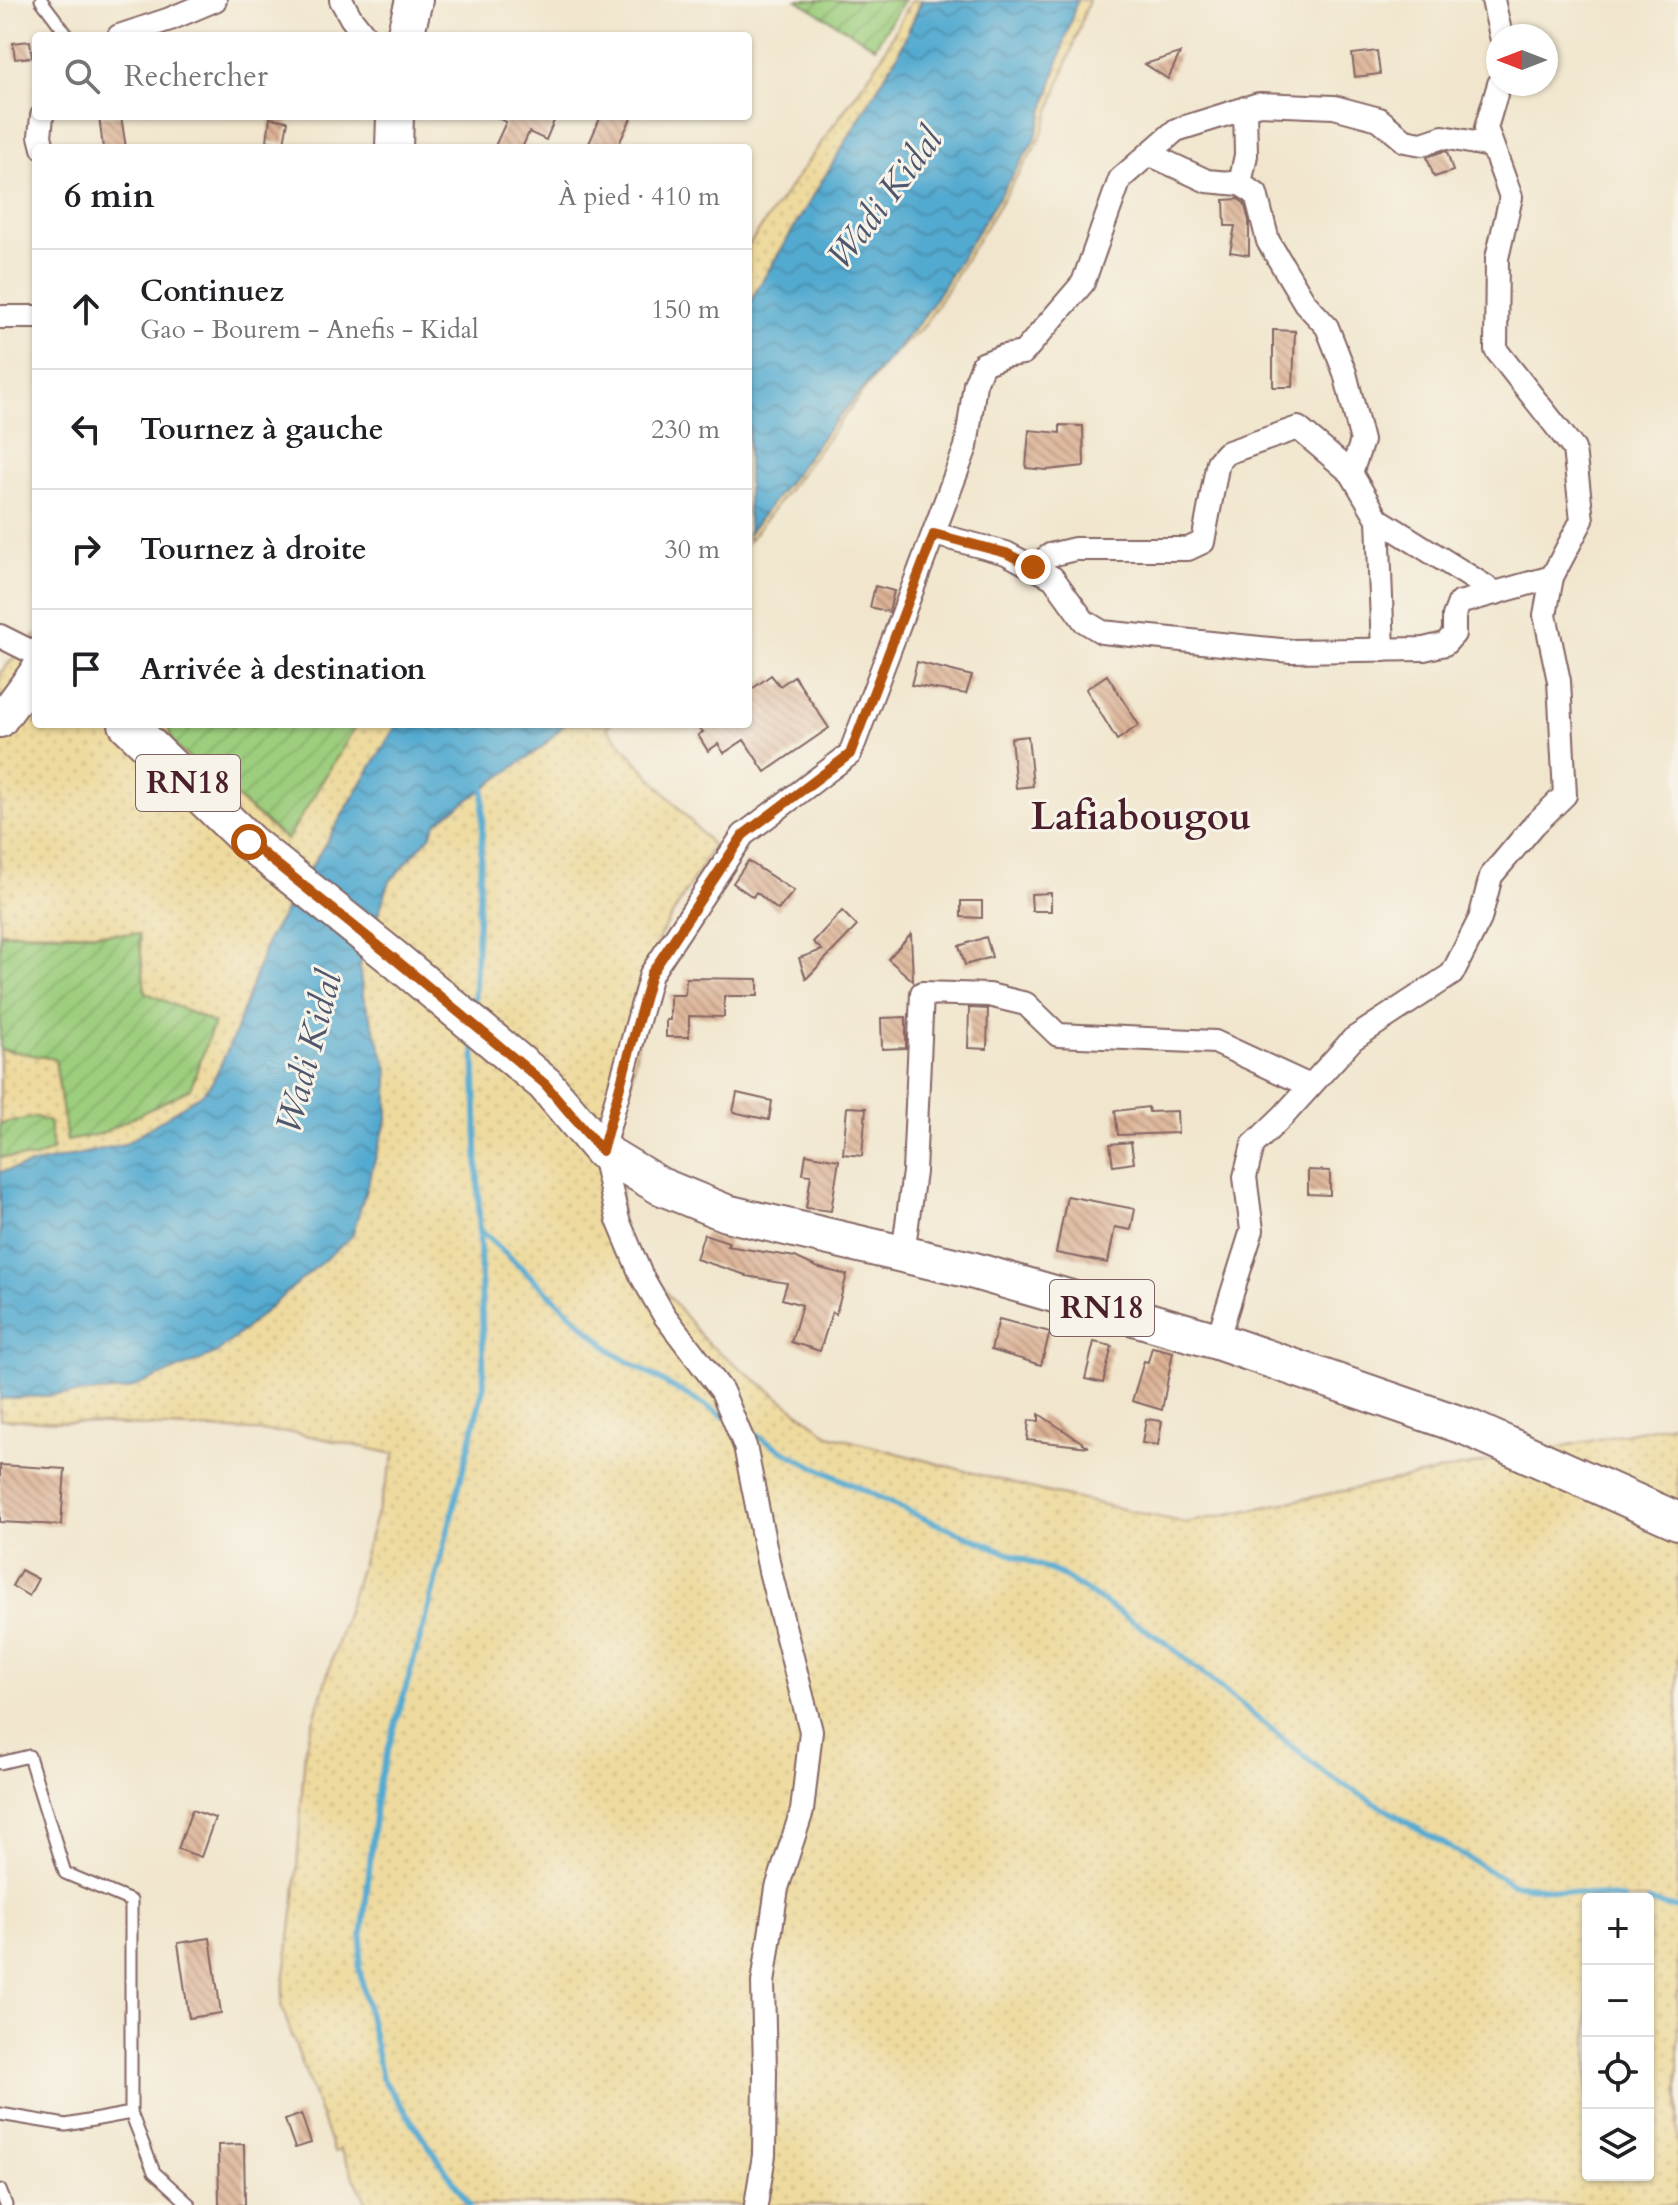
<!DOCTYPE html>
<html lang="fr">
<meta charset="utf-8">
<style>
:root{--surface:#fff;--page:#f6f6f6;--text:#202124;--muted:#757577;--line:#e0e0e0}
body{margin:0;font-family:Cardo,serif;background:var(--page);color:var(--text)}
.controls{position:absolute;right:24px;bottom:24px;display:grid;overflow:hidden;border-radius:8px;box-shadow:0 2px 6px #0004}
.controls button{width:72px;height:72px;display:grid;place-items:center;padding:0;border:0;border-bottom:2px solid var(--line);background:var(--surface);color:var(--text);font:40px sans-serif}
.compass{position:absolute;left:1486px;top:24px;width:72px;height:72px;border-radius:50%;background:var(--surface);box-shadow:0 2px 6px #0004;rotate:270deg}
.stop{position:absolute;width:24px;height:24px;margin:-18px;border:6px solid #b45309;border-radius:50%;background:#fff}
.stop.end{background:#b45309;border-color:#fff;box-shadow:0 2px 8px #0008}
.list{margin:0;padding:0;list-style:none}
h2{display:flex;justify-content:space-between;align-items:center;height:104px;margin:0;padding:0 32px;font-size:34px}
h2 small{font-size:26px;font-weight:400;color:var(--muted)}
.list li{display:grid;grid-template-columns:52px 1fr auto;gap:24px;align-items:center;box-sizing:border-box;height:120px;padding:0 32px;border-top:2px solid var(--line)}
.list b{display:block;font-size:30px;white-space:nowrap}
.list p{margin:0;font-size:26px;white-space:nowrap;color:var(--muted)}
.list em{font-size:26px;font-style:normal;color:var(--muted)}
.icon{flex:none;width:44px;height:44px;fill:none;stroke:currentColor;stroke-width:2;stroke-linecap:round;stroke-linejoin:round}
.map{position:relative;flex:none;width:1678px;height:2205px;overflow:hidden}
.search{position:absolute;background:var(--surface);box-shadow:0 2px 6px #0004;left:32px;top:32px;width:720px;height:88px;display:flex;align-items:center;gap:20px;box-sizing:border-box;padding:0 28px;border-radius:8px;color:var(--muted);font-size:30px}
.panel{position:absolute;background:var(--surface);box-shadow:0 2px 6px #0004;left:32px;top:144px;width:720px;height:584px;border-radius:8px}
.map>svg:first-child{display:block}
.sand{fill:url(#sand-dots);stroke:#9c7c64;stroke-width:2;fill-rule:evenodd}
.garden{fill:url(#garden-furrows);stroke:#747654;stroke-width:2}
.water{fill:url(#water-waves);stroke:#4e647e;stroke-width:2}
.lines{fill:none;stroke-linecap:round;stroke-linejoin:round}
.stream{stroke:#53aad0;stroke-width:6}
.building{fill:url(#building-back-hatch)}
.lane-casing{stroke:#846564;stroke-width:15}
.street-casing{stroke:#846564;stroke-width:26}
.secondary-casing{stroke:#846564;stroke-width:36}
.primary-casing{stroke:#846564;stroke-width:40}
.lane{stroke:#fff;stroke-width:11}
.street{stroke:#fff;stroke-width:22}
.secondary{stroke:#fff;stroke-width:32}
.primary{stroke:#fff;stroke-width:36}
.route{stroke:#b45309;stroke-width:10}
.labels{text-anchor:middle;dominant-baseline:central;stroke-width:6;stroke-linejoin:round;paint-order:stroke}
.shield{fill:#f7f3e8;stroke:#7e5f64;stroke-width:2}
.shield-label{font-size:32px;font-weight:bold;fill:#4a1f2b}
.water-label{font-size:36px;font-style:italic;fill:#4e576d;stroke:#f7f3e8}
.quarter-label{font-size:38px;font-weight:bold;fill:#4a1f2b;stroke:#f7f3e8}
</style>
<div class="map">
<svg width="1678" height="2205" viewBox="0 0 1678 2205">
<defs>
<pattern id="sand-dots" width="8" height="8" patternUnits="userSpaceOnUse" patternTransform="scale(2)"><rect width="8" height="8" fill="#eeda9e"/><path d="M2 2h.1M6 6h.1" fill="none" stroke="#cebb88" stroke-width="1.8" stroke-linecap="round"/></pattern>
<pattern id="garden-furrows" width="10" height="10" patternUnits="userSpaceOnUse" patternTransform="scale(2)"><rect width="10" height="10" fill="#9dce7e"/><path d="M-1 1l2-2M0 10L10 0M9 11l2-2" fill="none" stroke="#89b06d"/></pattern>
<pattern id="water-waves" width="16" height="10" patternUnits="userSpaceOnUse" patternTransform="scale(2)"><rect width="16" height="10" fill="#53aad0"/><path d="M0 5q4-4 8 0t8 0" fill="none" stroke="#478aa9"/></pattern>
<pattern id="building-back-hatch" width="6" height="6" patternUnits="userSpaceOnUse" patternTransform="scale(2)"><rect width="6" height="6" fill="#dcb295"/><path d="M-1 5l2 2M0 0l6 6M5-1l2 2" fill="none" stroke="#b4907a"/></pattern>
</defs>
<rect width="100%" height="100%" fill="#f7f3e8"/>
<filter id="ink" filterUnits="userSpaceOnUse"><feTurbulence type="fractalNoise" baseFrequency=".0125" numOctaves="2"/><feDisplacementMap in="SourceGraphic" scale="16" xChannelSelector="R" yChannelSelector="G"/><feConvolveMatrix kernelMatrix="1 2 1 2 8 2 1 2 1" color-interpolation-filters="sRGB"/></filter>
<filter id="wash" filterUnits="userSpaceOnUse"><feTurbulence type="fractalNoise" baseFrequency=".006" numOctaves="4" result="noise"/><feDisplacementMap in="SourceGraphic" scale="32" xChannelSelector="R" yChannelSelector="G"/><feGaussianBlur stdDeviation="1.8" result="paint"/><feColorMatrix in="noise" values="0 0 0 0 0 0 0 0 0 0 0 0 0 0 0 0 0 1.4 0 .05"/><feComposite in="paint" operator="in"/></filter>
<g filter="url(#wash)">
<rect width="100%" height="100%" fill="#f1e6cd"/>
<g class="sand">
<path d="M911 0H922L898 54 748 305V246L880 60Z"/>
<path d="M1077 0H1089L1040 139 924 326 889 358 748 542V534L830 427 923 318 1035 139Z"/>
<path d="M36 634V724H167L174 745 286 840 357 724H397L268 939 233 1038 213 1081 203 1093 125 1144 0 1172V1157L36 1158V1117L0 1124V1049L55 1059 67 1140 145 992 139 934 0 932V673Z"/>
<path d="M565 724H610L607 728 713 846 657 941 621 1135V1236L706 1342 829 1435 1042 1491 1185 1523 1678 1423V2205H368L340 2150 334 2152 281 2005 295 1898 305 1748 395 1454 296 1433 0 1419V1399L126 1390 388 1069 363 996 359 966 390 881 430 836 437 822 542 747ZM1588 1899H1648V2175H1588Z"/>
</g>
<g class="garden">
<path d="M797 0H904L875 47Z"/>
<path d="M167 724H357L287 840 174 745Z"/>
<path d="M0 933 139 934 145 992 214 1023 190 1089 100 1134 67 1141 55 1059 0 1049Z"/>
<path d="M36 1117 49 1122 53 1150 36 1158 0 1157V1124Z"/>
</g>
<g class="water">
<path d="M922 0H1077L1035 139 923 318 830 427 748 534V305L898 54Z"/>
<path d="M397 724H565L542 747 437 822 430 836 390 881 359 966 363 996 388 1069V1116L352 1236 216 1354 126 1390 0 1399V1172L125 1144 203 1093 213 1081 233 1038 268 939Z"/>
</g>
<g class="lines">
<g class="stream">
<path d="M474 1010 484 788"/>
<path d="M479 1229 615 1354 725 1417"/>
<path d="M745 1429 802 1461 923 1518 1062 1575 1166 1643 1326 1774 1512 1884 1623 1899"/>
<path d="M1648 1902 1678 1908"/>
<path d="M470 2205 382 2078 359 1967 378 1785 430 1603 484 1385 474 1041"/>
</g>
</g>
<g id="blocks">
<g class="building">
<path d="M30 41 32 57 15 59 13 43Z"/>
<path d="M1377 51 1380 74 1355 77 1352 54Z"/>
<path d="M1180 53 1168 79 1145 64Z"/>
<path d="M99 116H121L126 148H103Z"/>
<path d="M494 116H556L546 140 529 132 522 148H494L506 122Z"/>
<path d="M601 116H632L617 148H587Z"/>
<path d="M270 118 288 121 284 143 267 141Z"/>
<path d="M1444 151 1447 152 1453 171 1434 177 1427 157Z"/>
<path d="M1238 199 1244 203 1249 221V255L1230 252 1235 226H1225L1224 200Z"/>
<path d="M1273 330 1295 331 1293 387H1273Z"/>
<path d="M1060 425 1083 426 1084 466 1047 470 1026 468 1029 430 1060 433Z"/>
<path d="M875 586 894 591 889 612 870 607Z"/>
<path d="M917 662 972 676 966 694 911 685Z"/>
<path d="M771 675 780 686 794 676 829 728 765 772 744 740 724 753 718 744 708 751 698 735 703 732 695 724H748V692Z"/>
<path d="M1107 675 1139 725 1117 740 1086 689Z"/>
<path d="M1028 736 1033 786 1016 788 1011 738Z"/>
<path d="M748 861 794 891 778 910 756 892 753 897 733 883Z"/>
<path d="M1051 893V911H1032L1031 894Z"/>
<path d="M961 901H982V918L961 917Z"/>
<path d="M842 911 857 926 806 979 799 958 822 950 813 942Z"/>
<path d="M911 934 913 981 888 959Z"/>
<path d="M986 937 992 957 965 965 959 946Z"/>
<path d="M686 978 758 979V996H724V1017L689 1016V1037H666V1020H670V995H685Z"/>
<path d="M969 1008 988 1009 987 1049 968 1048Z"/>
<path d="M906 1017V1048L882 1049 881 1018Z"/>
<path d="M737 1093 772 1101 769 1120 733 1112Z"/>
<path d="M847 1107 866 1108 862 1156 843 1154Z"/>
<path d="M1148 1107 1149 1112 1177 1111 1178 1133 1118 1135 1115 1111Z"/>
<path d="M1131 1142 1134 1163 1113 1166 1110 1144Z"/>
<path d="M806 1154 839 1160 831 1211 806 1208 811 1175 803 1174Z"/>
<path d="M1308 1170 1330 1171V1195L1308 1194Z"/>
<path d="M1067 1196 1135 1209 1131 1230 1115 1227 1108 1263 1056 1253Z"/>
<path d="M704 1234 729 1242 727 1246 795 1257 816 1267 847 1275 836 1314 832 1312 820 1351 791 1342 802 1305 782 1299 787 1283 746 1276V1275L696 1259Z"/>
<path d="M999 1319 1050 1332 1041 1365 991 1350Z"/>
<path d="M1094 1342 1112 1346 1103 1383 1085 1379Z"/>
<path d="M1152 1347 1173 1352 1162 1410 1132 1401 1144 1361 1148 1362Z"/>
<path d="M1039 1414 1089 1447 1027 1440 1029 1420 1039 1421Z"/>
<path d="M1146 1419 1162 1421 1158 1445 1142 1443Z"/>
<path d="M0 1465 65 1469 61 1525 0 1522Z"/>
<path d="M21 1570 38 1579 29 1596 12 1586Z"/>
<path d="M192 1810 215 1818 201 1857 178 1849Z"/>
<path d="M210 1938 221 2013 189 2018 178 1943Z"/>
<path d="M301 2114 311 2143 295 2148 285 2120Z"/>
<path d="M244 2144 245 2205H219L218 2145Z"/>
</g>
</g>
</g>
<g filter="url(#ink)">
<use href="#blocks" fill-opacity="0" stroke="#846564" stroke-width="2"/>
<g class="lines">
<defs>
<g id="lane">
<path d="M41 0 68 36"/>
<path d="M0 1763 29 1756 65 1873 131 1901V2113L66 2125 0 2114"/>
<path d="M131 2113 154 2172 190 2205"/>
<path d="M0 2190 6 2205"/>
</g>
<g id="street">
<path d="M341 0 351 18 365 36"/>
<path d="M1493 0 1501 36"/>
<path d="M119 36 170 19 215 0"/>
<path d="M42 116 40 136 43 148"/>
<path d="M1149 154 1207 181 1240 184 1256 194 1268 241 1305 303 1327 327 1345 373 1362 441 1351 473"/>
<path d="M1240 184 1246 155 1245 108"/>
<path d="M0 317H36"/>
<path d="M1378 519 1496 593"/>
<path d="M934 534 1006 553 1053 578 1084 621 1102 632 1291 651 1424 649 1445 644 1454 634V616L1459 603 1552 577"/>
<path d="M1033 567 1050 555 1075 549H1188L1203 542 1218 462 1226 453 1298 428 1351 473 1378 519 1383 650"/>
<path d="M0 636 36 654"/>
<path d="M903 1254 914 1172 922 993 989 995 1026 1004 1058 1035 1215 1042 1310 1086"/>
<path d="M1217 1341 1252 1230 1245 1177 1253 1145 1284 1115 1353 1039 1452 974 1480 919 1491 876 1534 825 1565 795 1559 681 1545 615 1552 577 1582 520 1574 449 1496 350 1497 258 1511 197 1486 128 1499 84"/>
<path d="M756 2205 764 2155 765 2071 763 1983 777 1888 802 1811 811 1731 770 1571 745 1446 722 1391 664 1315 641 1275 618 1220 602 1151 651 974 743 835 850 754 966 447 975 384 983 364 1004 356 1023 353 1083 283 1120 179 1176 130 1259 104 1334 107 1379 119 1405 141 1422 144 1443 137 1491 146"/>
</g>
<path id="secondary" d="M0 721 36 672"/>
<g id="primary">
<path d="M405 36 414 0"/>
<path d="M394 148 395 116"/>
<path d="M127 724 249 842 396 960 545 1084 602 1151 660 1186 726 1213 971 1270 1217 1341 1467 1427 1678 1521"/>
</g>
</defs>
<use href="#lane" class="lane-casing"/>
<use href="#street" class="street-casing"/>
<use href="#secondary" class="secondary-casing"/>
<use href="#primary" class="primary-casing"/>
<use href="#lane" class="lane"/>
<use href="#street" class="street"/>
<use href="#secondary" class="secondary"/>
<use href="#primary" class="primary"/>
</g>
</g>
<g class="lines" filter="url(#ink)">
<path class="route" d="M249 842 396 960 545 1084 602 1151 651 974 743 835 850 754 934 534 1006 553 1033 567"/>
</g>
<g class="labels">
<g class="shield">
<rect x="136" y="755" width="104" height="56" rx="6"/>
<rect x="1050" y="1280" width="104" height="56" rx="6"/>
</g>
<g class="shield-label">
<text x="188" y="783">RN18</text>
<text x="1102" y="1308">RN18</text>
</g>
<g class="water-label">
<text transform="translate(885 198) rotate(-53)">Wadi Kidal</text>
<text transform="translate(309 1052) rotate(-75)">Wadi Kidal</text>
</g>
<g class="quarter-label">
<text x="1141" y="817">Lafiabougou</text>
</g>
</g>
</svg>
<div class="controls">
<button>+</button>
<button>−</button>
<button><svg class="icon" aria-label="locate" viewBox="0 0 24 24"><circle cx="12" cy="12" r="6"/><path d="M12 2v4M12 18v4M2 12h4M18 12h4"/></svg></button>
<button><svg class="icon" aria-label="layers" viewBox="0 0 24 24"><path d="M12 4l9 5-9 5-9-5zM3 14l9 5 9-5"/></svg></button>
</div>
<svg class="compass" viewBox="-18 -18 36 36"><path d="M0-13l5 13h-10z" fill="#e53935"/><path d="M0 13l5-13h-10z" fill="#757577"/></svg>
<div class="stop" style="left:249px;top:842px"></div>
<div class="stop end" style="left:1033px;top:567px"></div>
<div class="search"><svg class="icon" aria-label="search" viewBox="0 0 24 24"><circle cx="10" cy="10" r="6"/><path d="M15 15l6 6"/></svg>Rechercher</div>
<section class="panel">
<h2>6 min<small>À pied · 410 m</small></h2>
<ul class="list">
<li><svg class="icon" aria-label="ahead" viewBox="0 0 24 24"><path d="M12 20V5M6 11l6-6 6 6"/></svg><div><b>Continuez</b><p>Gao - Bourem - Anefis - Kidal</p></div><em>150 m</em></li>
<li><svg class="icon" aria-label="left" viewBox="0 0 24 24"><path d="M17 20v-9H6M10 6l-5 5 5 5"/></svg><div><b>Tournez à gauche</b></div><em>230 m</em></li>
<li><svg class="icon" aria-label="right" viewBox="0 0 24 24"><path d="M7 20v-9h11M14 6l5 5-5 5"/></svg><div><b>Tournez à droite</b></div><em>30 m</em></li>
<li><svg class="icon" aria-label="arrive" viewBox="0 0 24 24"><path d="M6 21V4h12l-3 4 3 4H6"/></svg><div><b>Arrivée à destination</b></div></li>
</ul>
</section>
</div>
